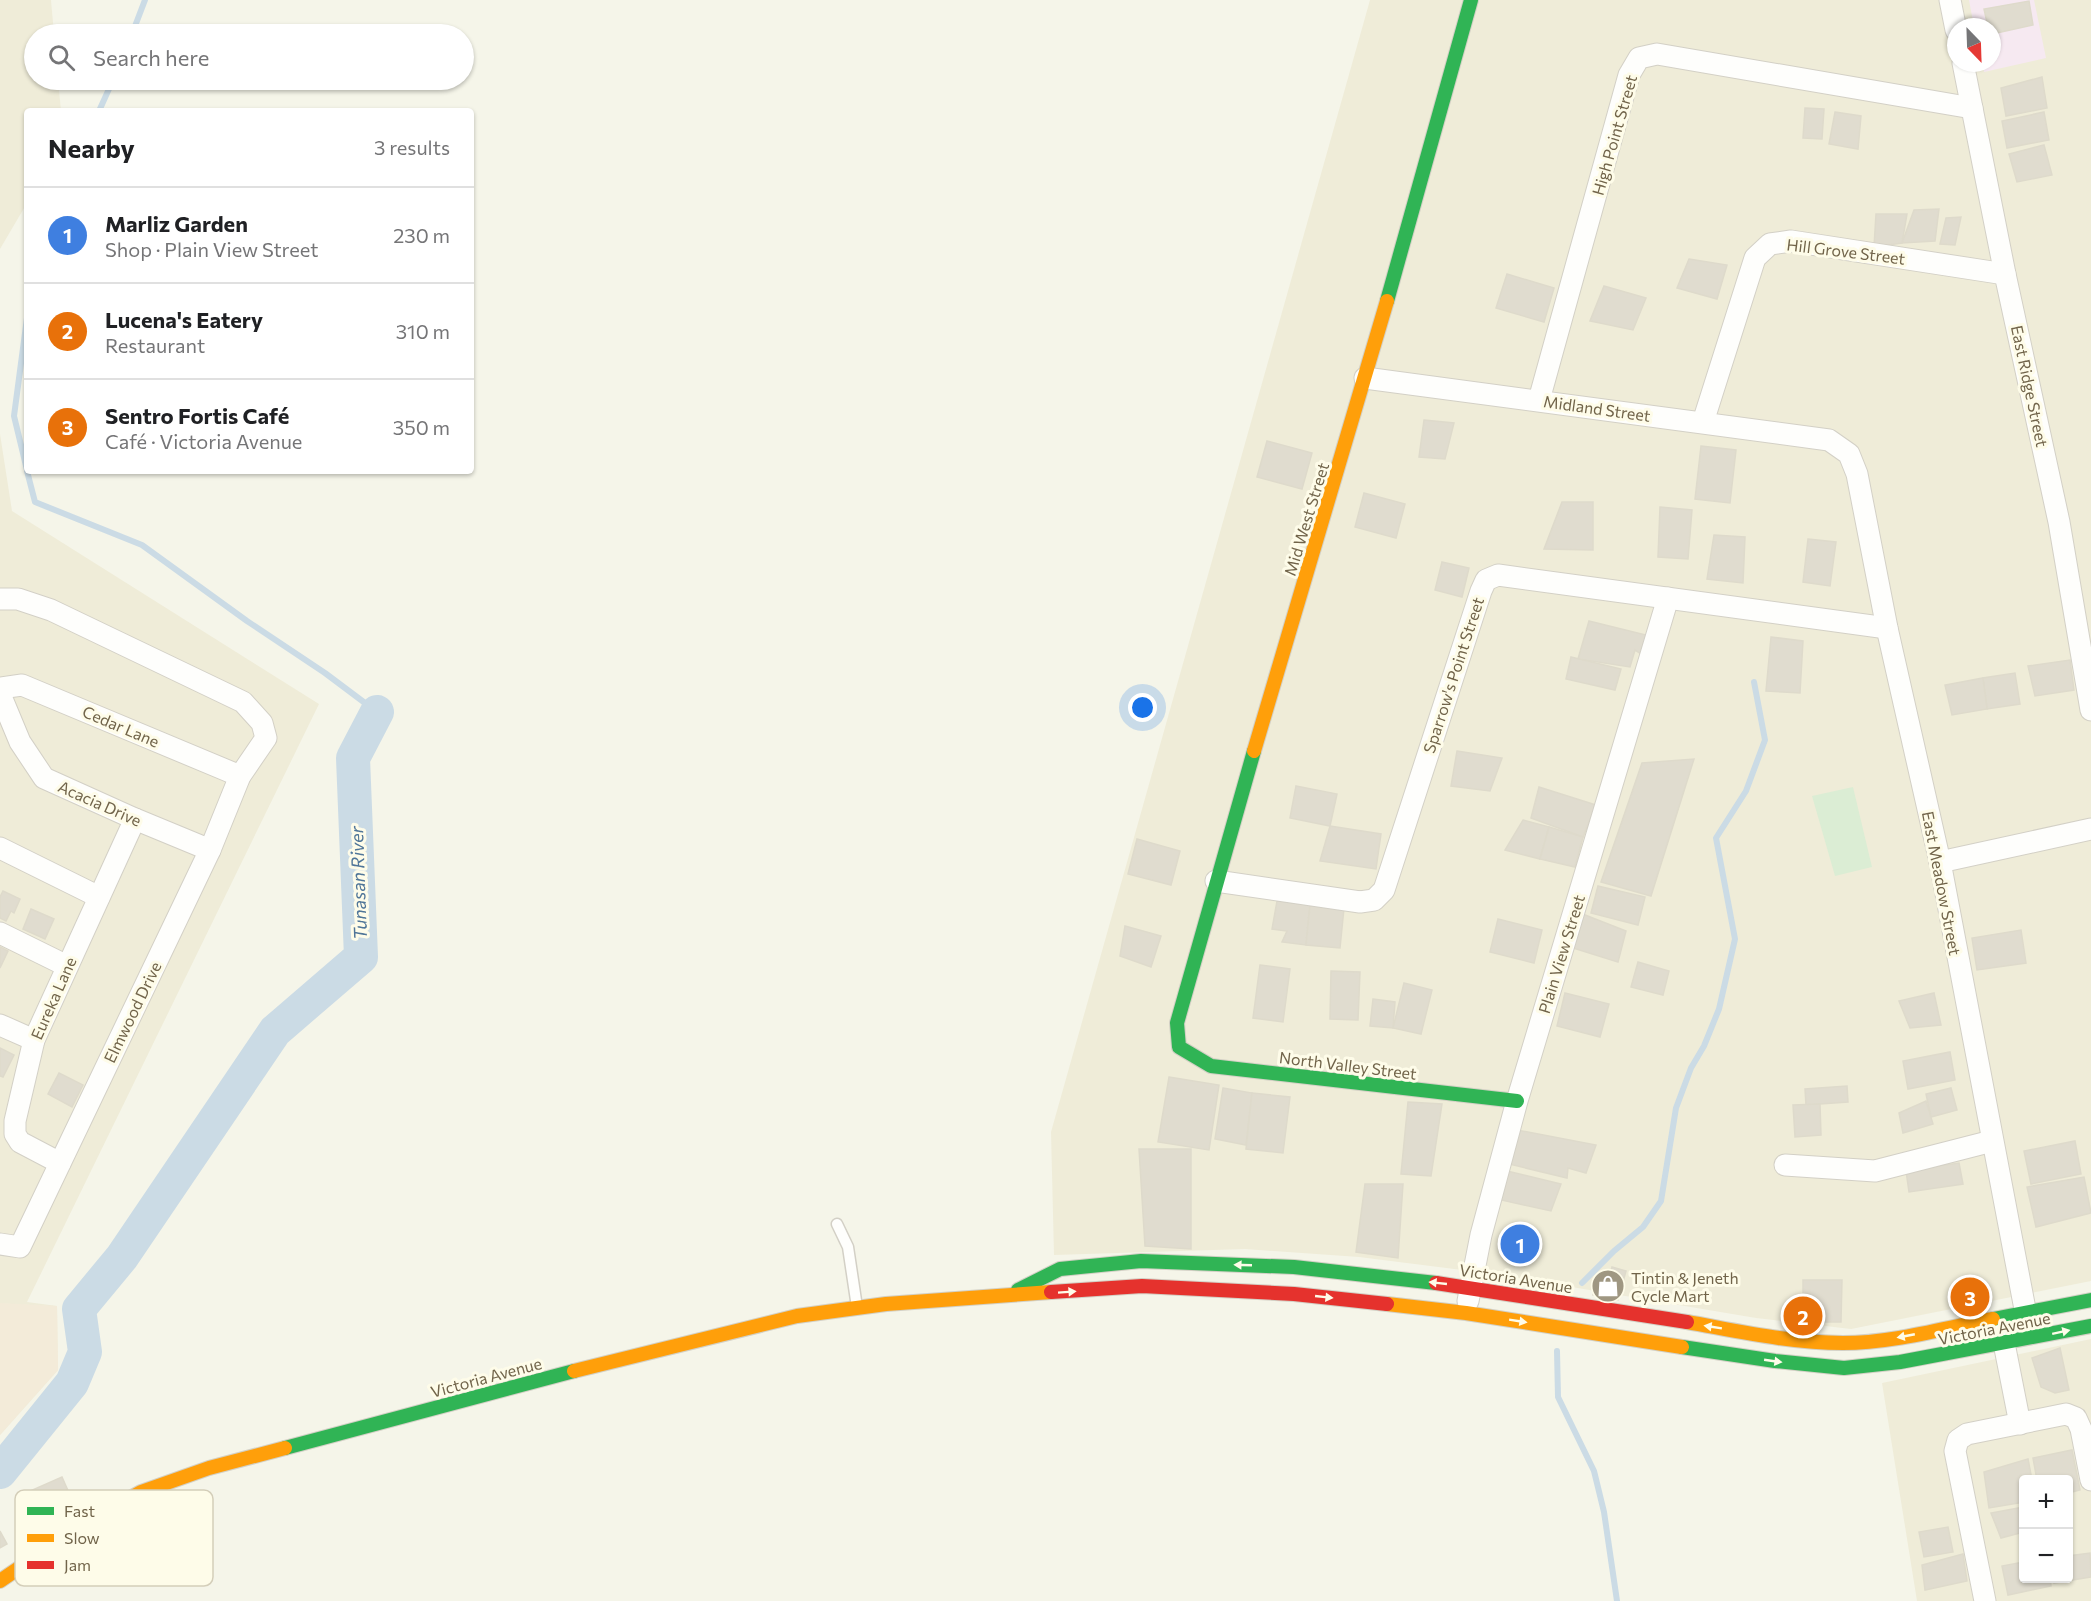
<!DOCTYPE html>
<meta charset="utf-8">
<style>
:root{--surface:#fff;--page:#f6f6f6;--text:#202124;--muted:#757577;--line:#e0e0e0;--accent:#2563eb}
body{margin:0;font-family:Commissioner,sans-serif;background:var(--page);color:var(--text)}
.controls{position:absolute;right:18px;bottom:18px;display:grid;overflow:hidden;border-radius:6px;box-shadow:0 2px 4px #0004}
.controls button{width:54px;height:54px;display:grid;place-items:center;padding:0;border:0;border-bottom:2px solid var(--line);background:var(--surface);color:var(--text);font:30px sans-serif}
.compass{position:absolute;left:1947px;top:18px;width:54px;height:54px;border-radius:50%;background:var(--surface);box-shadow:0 2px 4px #0004;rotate:157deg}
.you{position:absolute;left:1143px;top:708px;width:21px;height:21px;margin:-15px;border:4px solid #fff;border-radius:50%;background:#1a73e8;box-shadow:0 0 0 9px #1a73e833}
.badge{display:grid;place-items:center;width:39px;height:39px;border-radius:50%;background:var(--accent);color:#fff;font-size:20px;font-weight:700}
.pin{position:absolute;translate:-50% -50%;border:3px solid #fff;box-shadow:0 2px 6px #0006}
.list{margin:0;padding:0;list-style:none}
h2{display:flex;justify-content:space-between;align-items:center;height:78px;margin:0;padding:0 24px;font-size:26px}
h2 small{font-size:20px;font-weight:400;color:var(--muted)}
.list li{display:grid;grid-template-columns:39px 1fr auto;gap:18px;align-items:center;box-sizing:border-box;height:96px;padding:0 24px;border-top:2px solid var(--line)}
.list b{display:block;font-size:22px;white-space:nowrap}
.list p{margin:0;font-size:20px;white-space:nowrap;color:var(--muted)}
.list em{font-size:20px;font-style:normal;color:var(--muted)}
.icon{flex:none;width:33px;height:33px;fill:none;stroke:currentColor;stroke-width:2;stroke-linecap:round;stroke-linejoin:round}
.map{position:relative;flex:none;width:2091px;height:1601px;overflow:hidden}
.search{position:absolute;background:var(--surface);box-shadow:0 2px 4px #0004;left:24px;top:24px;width:450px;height:66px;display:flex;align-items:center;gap:15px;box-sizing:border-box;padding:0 21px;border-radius:33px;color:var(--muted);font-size:22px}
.panel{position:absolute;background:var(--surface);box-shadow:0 2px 4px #0004;left:24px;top:108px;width:450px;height:366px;border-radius:6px}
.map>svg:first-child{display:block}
.residential{fill:#efecd8;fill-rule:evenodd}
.commercial{fill:#f3ebd9}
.education{fill:#f6e9f1}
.green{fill:#dbedd4}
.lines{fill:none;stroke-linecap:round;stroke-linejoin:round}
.stream{stroke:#cbdbe5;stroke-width:6}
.river{stroke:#cbdbe5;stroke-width:34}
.building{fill:#e0dccf;stroke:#dedacb;stroke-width:1.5}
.lane-casing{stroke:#d3d0c6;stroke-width:13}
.street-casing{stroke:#d3d0c6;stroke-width:23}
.fast-casing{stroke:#d3d0c5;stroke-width:16}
.slow-casing{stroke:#d3d0c5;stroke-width:16}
.jam-casing{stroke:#d3d0c5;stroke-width:16}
.lane{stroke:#fefefc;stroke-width:10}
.street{stroke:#fefefc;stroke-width:21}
.fast{stroke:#30b455;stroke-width:14}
.slow{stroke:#ff9f0a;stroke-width:14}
.jam{stroke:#e5322d;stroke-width:14}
.oneway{fill:#fefce9}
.labels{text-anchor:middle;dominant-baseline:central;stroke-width:6;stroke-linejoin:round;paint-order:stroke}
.street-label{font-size:16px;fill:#71644a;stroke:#fefce9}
.poi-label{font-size:16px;fill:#71644a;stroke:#fefce9;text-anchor:start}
.water-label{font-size:18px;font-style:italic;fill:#4f7598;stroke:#fefce9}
.key{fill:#fefce9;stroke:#d4ceb9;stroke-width:1.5}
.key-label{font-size:16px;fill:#71644a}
</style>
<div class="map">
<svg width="2091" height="1601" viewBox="0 0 2091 1601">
<rect width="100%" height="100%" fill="#f5f5e9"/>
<g class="residential">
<path d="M0 0H51L54 34H34V80H58L61 111H27V203L0 249Z"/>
<path d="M1370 0H2091V1281L1851 1329 1756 1318 1494 1274 1359 1257 1245 1249 1054 1255 1051 1132ZM1956 27H1992V63H1956Z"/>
<path d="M0 434 12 511 319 704 27 1302 57 1306 58 1370 0 1435Z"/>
<path d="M2091 1339V1601H1917L1882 1383ZM2024 1480H2068V1578H2024Z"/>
</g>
<path class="commercial" d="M0 1303 57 1306 58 1370 0 1435Z"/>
<path class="education" d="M1969 0H2034L2046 58 1984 72 1982 63H1992V27H1974Z"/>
<path class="green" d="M1853 787 1872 867 1835 876 1812 796Z"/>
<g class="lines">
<g class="stream">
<path d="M132 34 145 0"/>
<path d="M99 111 113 80"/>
<path d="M27 318 14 416 27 470"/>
<path d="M27 471 35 502 142 545 247 621 325 673 377 712"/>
<path d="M1582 1283 1614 1251 1643 1227 1661 1201 1676 1108 1691 1068 1704 1046 1719 1009 1735 939 1716 838 1746 791 1765 740 1754 682"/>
<path d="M1557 1351 1558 1397 1594 1471 1604 1512 1617 1601"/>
</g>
<path class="river" d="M0 1472 72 1383 85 1352 79 1309 122 1257 275 1031 361 957 353 758 377 712"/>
</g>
<g class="building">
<path d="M2029 1 2033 25 1992 34V27H1988L1984 9Z"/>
<path d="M2042 77 2047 108 2006 116 2001 88Z"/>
<path d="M1805 108 1824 109 1822 139 1803 138Z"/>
<path d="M1835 112 1861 116 1858 149 1829 144Z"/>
<path d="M2044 112 2049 140 2007 148 2002 121Z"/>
<path d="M2044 145 2052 175 2017 182 2009 154Z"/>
<path d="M1939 209 1935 241 1902 243 1914 210Z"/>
<path d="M1876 214H1907L1902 243 1874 247Z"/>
<path d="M1961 217 1955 245 1940 244 1946 218Z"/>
<path d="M1689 259 1727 265 1717 299 1677 288Z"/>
<path d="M1507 274 1554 288 1544 322 1496 308Z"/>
<path d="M1604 286 1646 298 1633 330 1590 321Z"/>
<path d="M1424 420 1454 423 1445 459 1419 457Z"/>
<path d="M1267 441 1312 453 1302 489 1257 477Z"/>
<path d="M1701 446 1736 450 1730 503 1695 499Z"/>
<path d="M1364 493 1405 504 1396 538 1355 527Z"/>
<path d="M1562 502H1593V550L1544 549Z"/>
<path d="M1660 507 1692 510 1688 559 1658 557Z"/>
<path d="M1714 535 1745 537 1743 583 1707 579Z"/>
<path d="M1808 539 1836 542 1830 586 1803 582Z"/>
<path d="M1442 562 1469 568 1462 597 1435 590Z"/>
<path d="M1589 621 1650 636 1646 657 1635 650 1630 667 1578 659Z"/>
<path d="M1771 637 1803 641 1800 693 1766 691Z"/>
<path d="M1571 657 1621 669 1615 690 1566 679Z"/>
<path d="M2070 660 2074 690 2035 696 2028 666Z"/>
<path d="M2015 673 2020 704 1987 709 1983 678Z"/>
<path d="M1983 678 1987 709 1952 715 1945 685Z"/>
<path d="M1457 751 1502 758 1490 791 1451 786Z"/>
<path d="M1694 759 1651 896 1601 882 1642 763Z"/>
<path d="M1296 786 1337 794 1330 826 1290 818Z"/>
<path d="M1539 787 1596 805 1583 837 1531 818Z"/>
<path d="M1523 820 1549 827 1540 859 1505 850Z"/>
<path d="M1330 826 1381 834 1376 869 1320 861Z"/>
<path d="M1549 827 1583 837 1575 867 1540 859Z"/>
<path d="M1137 839 1180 851 1171 885 1128 874Z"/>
<path d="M1598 886 1645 897 1638 925 1591 913Z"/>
<path d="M3 891 20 899 14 913 11 911 6 921 0 918V897Z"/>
<path d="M1277 901 1310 905 1306 945 1282 942 1287 931 1272 929Z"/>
<path d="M1310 905 1344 908 1340 948 1306 945Z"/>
<path d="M31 909 54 919 45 939 23 929Z"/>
<path d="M1580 913 1626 931 1618 962 1570 947Z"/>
<path d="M1498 919 1542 930 1534 963 1490 952Z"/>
<path d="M1125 926 1161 936 1151 967 1120 956Z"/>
<path d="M2021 930 2026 963 1977 970 1972 938Z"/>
<path d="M0 947 8 951 0 968Z"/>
<path d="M1638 962 1669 971 1663 995 1631 987Z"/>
<path d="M1260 965 1290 969 1283 1022 1253 1018Z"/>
<path d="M1331 971 1360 972 1358 1020 1330 1019Z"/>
<path d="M1404 983 1432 990 1421 1034 1393 1028Z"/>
<path d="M1565 993 1609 1004 1600 1037 1557 1026Z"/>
<path d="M1934 993 1941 1025 1910 1028 1899 1001Z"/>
<path d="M1373 999 1395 1002 1393 1028 1370 1026Z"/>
<path d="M0 1048 14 1055 3 1077 0 1076Z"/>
<path d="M1950 1052 1955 1080 1908 1089 1903 1061Z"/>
<path d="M59 1073 83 1085 72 1107 48 1094Z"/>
<path d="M1169 1077 1219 1085 1209 1150 1158 1142Z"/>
<path d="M1847 1086 1848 1102 1806 1105 1805 1089Z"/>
<path d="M1223 1088 1252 1093 1246 1145 1215 1139Z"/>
<path d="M1951 1088 1957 1110 1931 1117 1926 1094Z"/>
<path d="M1252 1093 1290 1097 1283 1153 1246 1149Z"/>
<path d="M1926 1101 1933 1124 1903 1133 1899 1113Z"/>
<path d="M1408 1102 1442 1104 1431 1176 1401 1174Z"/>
<path d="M1820 1104 1821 1135 1795 1137 1793 1105Z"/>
<path d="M1517 1130 1596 1145 1586 1173 1568 1168 1567 1178 1509 1164Z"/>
<path d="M2075 1141 2081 1174 2031 1184 2024 1151Z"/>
<path d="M1139 1149H1191V1249L1145 1246Z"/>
<path d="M1959 1163 1963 1184 1909 1192 1906 1171Z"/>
<path d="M1507 1171 1561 1184 1551 1211 1497 1199Z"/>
<path d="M2084 1177 2091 1213 2036 1227 2027 1187Z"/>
<path d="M1365 1184H1403L1398 1258 1356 1252Z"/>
<path d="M1612 1267 1626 1271 1618 1300 1593 1295 1598 1276 1609 1278Z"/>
<path d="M1803 1280H1842L1841 1322H1803Z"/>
<path d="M2060 1348 2069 1390 2055 1393 2041 1387 2032 1358Z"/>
<path d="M2072 1450 2080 1490 2068 1493V1480H2037L2033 1458Z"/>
<path d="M2028 1459 2032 1480H2024V1502L1989 1508 1984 1472Z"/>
<path d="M62 1477 70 1495 39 1509 30 1491Z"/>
<path d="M2024 1507V1532L2001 1538 1991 1513Z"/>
<path d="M1948 1527 1953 1552 1924 1557 1919 1532Z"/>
<path d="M0 1531 7 1544 0 1548Z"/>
<path d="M2090 1553 2091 1577 2054 1583V1578H2068V1556Z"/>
<path d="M1963 1554 1967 1581 1925 1590 1922 1565Z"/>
<path d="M2024 1562V1578H2050L2051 1586 2008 1595 2002 1566Z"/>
</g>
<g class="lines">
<defs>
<path id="lane" d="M837 1224 848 1247 857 1307"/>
<g id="street">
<path d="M1950 0 1956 30"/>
<path d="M1963 63 2005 274 2059 522 2091 710"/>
<path d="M1365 378 1829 440 1849 454 1857 474 1887 628 1940 862 2028 1325"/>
<path d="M1539 400 1629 75 1639 58 1657 54 1972 108"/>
<path d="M1703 422 1755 258 1770 244 1791 241 2005 274"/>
<path d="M0 599H18L51 610 243 702 262 723 266 738 240 776 210 850 20 1247 0 1244"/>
<path d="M0 688 22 685 240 776"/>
<path d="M0 694 20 742 44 778 135 819 210 850"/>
<path d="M0 848 99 897"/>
<path d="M1940 862 2091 829"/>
<path d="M1216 881 1360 902 1374 900 1384 890 1481 591 1486 580 1498 575 1887 628"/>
<path d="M0 933 67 966"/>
<path d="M0 1025 34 1040"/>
<path d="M60 1163 20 1142 15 1134V1121L34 1040 135 819"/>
<path d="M1785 1165 1875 1171 1992 1141"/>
<path d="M1468 1301 1481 1235 1517 1101 1668 598"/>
<path d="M2001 1328 2020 1424"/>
<path d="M1985 1601 1955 1451 1958 1440 1967 1434 2066 1414 2076 1418 2081 1429 2091 1480"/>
</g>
<g id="fast">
<path d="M1387 301 1471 0"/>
<path d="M1254 751 1177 1023 1179 1047 1211 1066 1517 1101"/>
<path d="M1018 1290 1060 1269 1141 1261 1294 1267 1436 1283"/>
<path d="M1993 1319 2091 1300"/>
<path d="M1682 1347 1775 1361 1844 1368 1900 1362 2091 1326"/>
<path d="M285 1448 574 1371"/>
</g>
<g id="slow">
<path d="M1254 751 1387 301"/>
<path d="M1387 1304 1466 1313 1682 1347"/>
<path d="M1687 1322C1738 1331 1791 1343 1843 1343 1893 1343 1944 1328 1993 1319"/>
<path d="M574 1371 797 1316 886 1304 1051 1292"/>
<path d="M0 1581 82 1525 141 1492 209 1468 285 1448"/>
</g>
<g id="jam">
<path d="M1436 1283 1687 1322"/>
<path d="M1051 1292 1142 1286 1294 1294 1387 1304"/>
</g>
</defs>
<use href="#lane" class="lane-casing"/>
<use href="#street" class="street-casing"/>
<use href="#fast" class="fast-casing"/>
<use href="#slow" class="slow-casing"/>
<use href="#jam" class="jam-casing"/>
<use href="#lane" class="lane"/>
<use href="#street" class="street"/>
<use href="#fast" class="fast"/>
<use href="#slow" class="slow"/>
<use href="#jam" class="jam"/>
</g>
<defs><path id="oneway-solid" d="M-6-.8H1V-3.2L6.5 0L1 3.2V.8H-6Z" transform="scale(1.5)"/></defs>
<g class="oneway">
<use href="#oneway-solid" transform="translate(1243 1265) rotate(-178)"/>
<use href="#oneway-solid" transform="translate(1438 1283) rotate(-174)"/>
<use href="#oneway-solid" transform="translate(1067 1292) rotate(-4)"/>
<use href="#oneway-solid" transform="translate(1324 1297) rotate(6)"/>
<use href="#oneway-solid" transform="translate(1518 1321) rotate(9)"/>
<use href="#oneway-solid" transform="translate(1713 1327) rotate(-171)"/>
<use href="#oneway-solid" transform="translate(2061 1332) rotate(-12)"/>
<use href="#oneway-solid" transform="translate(1906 1336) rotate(169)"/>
<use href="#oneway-solid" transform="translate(1773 1361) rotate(8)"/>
</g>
<defs>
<symbol id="shop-disc" viewBox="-11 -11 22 22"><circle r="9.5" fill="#9f9782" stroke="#fefce9"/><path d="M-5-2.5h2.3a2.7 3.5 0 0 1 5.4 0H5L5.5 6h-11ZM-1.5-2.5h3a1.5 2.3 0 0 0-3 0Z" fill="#fff"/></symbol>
</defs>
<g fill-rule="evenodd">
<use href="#shop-disc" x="1589" y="1267" width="38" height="38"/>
</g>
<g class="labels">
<g class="street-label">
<text transform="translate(1614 135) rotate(-74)">High Point Street</text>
<text transform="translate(1846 251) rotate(7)">Hill Grove Street</text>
<text transform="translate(2030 386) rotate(78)">East Ridge Street</text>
<text transform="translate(1597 408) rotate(8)">Midland Street</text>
<text transform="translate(1306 519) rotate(-73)">Mid West Street</text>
<text transform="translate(1453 675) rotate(-72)">Sparrow's Point Street</text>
<text transform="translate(121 726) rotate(23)">Cedar Lane</text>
<text transform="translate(100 803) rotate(24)">Acacia Drive</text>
<text transform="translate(1942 883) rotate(79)">East Meadow Street</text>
<text transform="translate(1561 954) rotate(-73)">Plain View Street</text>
<text transform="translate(53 998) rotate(-66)">Eureka Lane</text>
<text transform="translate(132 1012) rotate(-64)">Elmwood Drive</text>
<text transform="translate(1348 1065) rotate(7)">North Valley Street</text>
<text transform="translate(1516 1278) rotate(9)">Victoria Avenue</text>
<text transform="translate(1994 1328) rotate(-11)">Victoria Avenue</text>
<text transform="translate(486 1377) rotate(-15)">Victoria Avenue</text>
</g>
<g class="poi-label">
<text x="1631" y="1277">Tintin &amp; Jeneth<tspan x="1631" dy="18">Cycle Mart</tspan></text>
</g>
<g class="water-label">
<text transform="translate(358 883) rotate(-92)">Tunasan River</text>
</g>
</g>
<rect x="15" y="1490" width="198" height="96" rx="9" class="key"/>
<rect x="27" y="1507" width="27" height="8" fill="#30b455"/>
<rect x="27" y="1534" width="27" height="8" fill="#ff9f0a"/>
<rect x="27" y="1561" width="27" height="8" fill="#e5322d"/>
<g class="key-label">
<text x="64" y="1517">Fast</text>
<text x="64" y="1544">Slow</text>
<text x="64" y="1571">Jam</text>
</g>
</svg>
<div class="controls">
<button>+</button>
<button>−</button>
</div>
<svg class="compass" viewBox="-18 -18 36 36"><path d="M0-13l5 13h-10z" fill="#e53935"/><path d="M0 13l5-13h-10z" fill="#757577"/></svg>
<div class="you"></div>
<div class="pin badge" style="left:1520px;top:1244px;background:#3f7fe0">1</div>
<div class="pin badge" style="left:1803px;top:1316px;background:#e8710a">2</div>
<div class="pin badge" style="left:1970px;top:1297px;background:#e8710a">3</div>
<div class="search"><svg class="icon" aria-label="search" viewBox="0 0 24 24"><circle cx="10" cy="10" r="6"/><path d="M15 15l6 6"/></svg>Search here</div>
<section class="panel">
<h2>Nearby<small>3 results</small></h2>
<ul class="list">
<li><span class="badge" style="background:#3f7fe0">1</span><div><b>Marliz Garden</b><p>Shop · Plain View Street</p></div><em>230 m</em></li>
<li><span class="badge" style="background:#e8710a">2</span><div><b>Lucena's Eatery</b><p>Restaurant</p></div><em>310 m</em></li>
<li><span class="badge" style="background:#e8710a">3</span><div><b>Sentro Fortis Café</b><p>Café · Victoria Avenue</p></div><em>350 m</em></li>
</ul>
</section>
</div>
